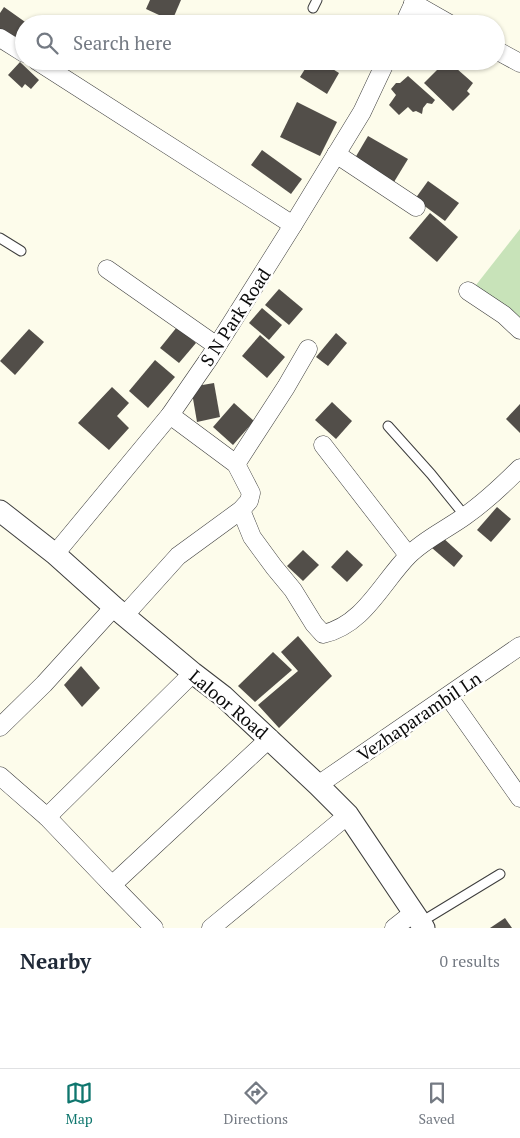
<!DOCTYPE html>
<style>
:root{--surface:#fff;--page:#f2f2f3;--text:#1f2937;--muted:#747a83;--line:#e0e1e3;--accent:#0f766e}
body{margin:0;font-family:"PT Serif",serif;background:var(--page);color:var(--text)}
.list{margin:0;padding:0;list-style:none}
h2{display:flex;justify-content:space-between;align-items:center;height:65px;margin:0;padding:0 20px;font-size:21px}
h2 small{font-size:16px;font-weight:400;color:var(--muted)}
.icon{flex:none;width:28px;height:28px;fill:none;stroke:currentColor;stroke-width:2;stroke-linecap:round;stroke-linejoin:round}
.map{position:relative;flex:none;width:520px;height:928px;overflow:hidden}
.search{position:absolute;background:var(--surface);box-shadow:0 1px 4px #0004;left:15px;right:15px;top:15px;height:55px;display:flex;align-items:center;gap:12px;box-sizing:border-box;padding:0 18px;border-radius:28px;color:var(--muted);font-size:19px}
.sheet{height:140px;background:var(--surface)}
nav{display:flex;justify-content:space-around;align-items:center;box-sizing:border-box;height:70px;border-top:1px solid var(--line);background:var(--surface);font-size:14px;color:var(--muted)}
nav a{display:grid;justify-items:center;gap:2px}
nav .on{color:var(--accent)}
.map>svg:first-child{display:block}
.green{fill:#c8e3b9}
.building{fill:#524e49}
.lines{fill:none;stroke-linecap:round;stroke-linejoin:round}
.service-casing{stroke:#3e3e3e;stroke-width:11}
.minor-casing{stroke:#3e3e3e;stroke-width:19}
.tertiary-casing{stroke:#3e3e3e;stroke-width:23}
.service{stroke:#fff;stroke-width:9}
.minor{stroke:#fff;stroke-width:18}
.tertiary{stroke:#fff;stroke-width:21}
.labels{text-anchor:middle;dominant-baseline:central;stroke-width:5;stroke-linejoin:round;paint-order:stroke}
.street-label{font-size:18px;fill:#0b0b0b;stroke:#fff}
</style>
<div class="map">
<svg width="520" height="928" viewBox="0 0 520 928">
<rect width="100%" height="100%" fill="#fdfceb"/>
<path class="green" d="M520 229V327L476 285Z"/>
<g class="building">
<path d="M150 0H181L172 21 146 9Z"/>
<path d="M4 7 28 24H24V35L18 44 0 32V13Z"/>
<path d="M310 61H320L339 73 327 94 300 77Z"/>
<path d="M446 61H448L473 83 467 91 470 94 453 111 424 83Z"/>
<path d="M20 62 39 80 31 89 25 84 22 88 8 75Z"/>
<path d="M408 76 435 100 432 104 427 103 423 108 422 114 416 111 413 112 408 107 399 115 389 105 396 95 391 89 396 83H400Z"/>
<path d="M297 102 337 122 320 156 280 137Z"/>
<path d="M368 136 408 159 394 182 355 158Z"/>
<path d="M262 150 302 179 291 194 251 165Z"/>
<path d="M428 181 459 203 445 221 415 199Z"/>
<path d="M430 213 458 237 437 262 409 238Z"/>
<path d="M279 289 303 309 289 325 265 305Z"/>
<path d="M262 308 282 325 269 340 249 323Z"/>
<path d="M177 327 196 343 179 363 160 348Z"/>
<path d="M29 329 44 342 15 375 0 361Z"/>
<path d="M336 333 347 343 328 366 316 357Z"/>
<path d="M260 335 285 357 267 378 242 356Z"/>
<path d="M155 360 175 377 148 408 129 391Z"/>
<path d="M214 383 220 417 197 422 191 387Z"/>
<path d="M112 387 129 403 117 416 129 428 109 450 78 423Z"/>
<path d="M332 402 352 421 336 439 315 420Z"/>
<path d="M234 403 254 421 233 445 213 427Z"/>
<path d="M520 404V433L506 419Z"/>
<path d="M497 507 511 519 491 542 477 530Z"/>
<path d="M442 537 463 556 454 567 432 548Z"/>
<path d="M303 550 319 565 303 581 287 566Z"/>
<path d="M347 550 363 565 347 582 331 567Z"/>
<path d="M298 636 332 676 279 728 258 705 298 671 281 652Z"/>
<path d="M273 652 292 670 255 702 238 686Z"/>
<path d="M81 666 100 688 82 707 64 685Z"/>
<path d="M505 918 512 928H490Z"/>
</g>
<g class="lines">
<defs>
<g id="service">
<path d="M313 8 317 0"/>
<path d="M0 238 21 251"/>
<path d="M388 426 431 474 465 516"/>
<path d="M421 922 500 874"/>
</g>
<g id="minor">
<path d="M413 3 450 24"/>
<path d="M404 24 415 0"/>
<path d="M0 38 24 53"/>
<path d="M496 50 520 63"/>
<path d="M37 61 293 225"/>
<path d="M336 154 416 207"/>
<path d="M107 269 217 346"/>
<path d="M468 291 504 315 520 330"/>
<path d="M323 445 408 555"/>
<path d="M236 464 286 387 308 349"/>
<path d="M241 510 252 537 274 567 293 590 314 624 323 634C364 625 382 582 409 555 425 539 447 529 465 516 485 502 503 485 520 468"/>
<path d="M55 554 170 415 210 357 293 225 362 112 386 61"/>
<path d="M124 616 178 556 241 510 249 501 251 493 236 464 170 415"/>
<path d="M448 696 520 798"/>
<path d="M0 727 44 684 114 607"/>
<path d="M0 776 47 817 193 673"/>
<path d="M318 785 520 646"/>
<path d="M47 817 112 885 270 738"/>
<path d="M112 885 154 928"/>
<path d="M211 928 348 815"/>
<path d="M394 928 413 913"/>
</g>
<path id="tertiary" d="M0 511 55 554 114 607 193 673 223 696 318 785 348 815 424 928"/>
</defs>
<use href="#service" class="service-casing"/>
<use href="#minor" class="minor-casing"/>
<use href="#tertiary" class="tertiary-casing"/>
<use href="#service" class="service"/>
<use href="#minor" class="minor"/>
<use href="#tertiary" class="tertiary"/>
</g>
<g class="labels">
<g class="street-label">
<text transform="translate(235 317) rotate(-57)">S N Park Road</text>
<text transform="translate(229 704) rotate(40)">Laloor Road</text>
<text transform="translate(419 716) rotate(-34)">Vezhaparambil Ln</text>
</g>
</g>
</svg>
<div class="search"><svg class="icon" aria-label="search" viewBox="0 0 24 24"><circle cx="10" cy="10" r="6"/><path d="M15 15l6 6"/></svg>Search here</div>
</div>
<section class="sheet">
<h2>Nearby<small>0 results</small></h2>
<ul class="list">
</ul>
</section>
<nav>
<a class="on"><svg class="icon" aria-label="map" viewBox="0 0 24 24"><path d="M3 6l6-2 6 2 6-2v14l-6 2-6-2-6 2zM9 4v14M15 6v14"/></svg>Map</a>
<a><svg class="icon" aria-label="directions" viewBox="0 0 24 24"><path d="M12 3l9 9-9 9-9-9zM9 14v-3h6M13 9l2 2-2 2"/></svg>Directions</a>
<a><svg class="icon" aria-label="saved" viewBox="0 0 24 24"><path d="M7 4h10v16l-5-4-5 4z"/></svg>Saved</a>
</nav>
